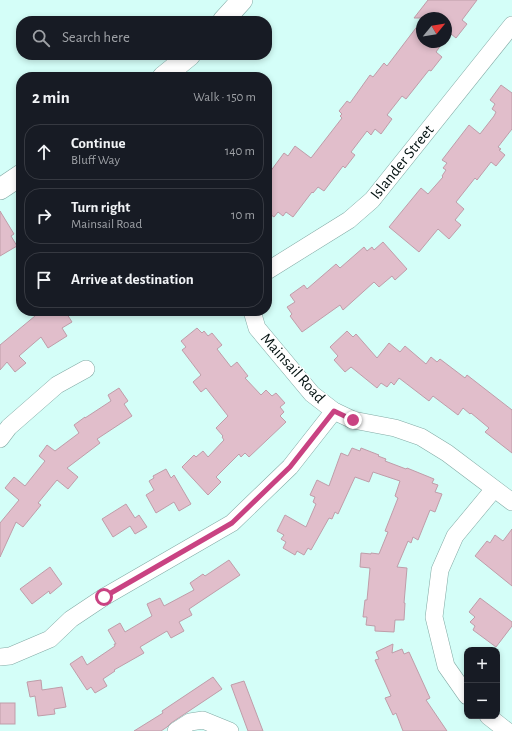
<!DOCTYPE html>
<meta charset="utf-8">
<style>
:root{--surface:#171b24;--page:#20242c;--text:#f1f3f6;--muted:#9ea1a6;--line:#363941}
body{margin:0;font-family:"Alegreya Sans",sans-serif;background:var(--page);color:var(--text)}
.controls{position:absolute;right:12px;bottom:12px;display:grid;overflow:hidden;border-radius:8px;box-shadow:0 2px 6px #0003}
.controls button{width:36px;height:36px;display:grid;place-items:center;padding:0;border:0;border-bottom:1px solid var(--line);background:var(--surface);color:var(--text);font:20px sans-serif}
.compass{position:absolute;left:416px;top:12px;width:36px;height:36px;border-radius:50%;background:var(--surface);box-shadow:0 2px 6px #0003;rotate:60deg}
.stop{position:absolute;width:12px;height:12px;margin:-9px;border:3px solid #c94282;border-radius:50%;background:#fff}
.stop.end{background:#c94282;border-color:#fff;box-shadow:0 1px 4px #0008}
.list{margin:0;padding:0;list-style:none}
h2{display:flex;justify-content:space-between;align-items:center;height:52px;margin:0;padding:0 16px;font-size:17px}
h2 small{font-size:13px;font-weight:400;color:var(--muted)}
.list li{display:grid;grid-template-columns:26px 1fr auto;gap:12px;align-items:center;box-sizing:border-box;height:56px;margin:0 8px 8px;padding:0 8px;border:1px solid var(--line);border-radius:16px}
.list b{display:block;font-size:15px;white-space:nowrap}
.list p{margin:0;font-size:13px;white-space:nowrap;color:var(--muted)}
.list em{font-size:13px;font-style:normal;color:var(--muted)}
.icon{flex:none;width:22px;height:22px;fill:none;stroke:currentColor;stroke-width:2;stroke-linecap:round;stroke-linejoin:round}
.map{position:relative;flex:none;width:512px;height:731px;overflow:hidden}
.search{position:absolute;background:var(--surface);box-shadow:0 2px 6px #0003;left:16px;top:16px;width:256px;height:44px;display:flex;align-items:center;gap:10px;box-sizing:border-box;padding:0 14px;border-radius:16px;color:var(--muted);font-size:15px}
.panel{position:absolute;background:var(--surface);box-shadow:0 2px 6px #0003;left:16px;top:72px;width:256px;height:244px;border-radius:16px}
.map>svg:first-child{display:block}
.building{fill:#e1becb;stroke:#bf9da9}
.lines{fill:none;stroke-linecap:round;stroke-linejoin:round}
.minor-casing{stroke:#83aaa5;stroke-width:18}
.major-casing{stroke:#83aaa5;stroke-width:22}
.minor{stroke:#fff;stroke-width:17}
.major{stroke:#fff;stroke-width:21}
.route{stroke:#c94282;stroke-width:5}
.labels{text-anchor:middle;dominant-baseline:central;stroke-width:3;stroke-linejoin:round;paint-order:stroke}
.street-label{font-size:16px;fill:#051312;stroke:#fff}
</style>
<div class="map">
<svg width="512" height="731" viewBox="0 0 512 731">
<rect width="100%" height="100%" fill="#d4fef8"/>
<g class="building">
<path d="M428 0H477L462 20 467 24 456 38 446 30V18H414Z"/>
<path d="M422 20V42H443L436 52 442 57 431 71 429 70 406 99 402 96 387 115 392 119 381 134 375 129 371 135 367 131 351 152 355 155 345 168 343 166 324 191 318 187 313 193 312 192 293 217 286 212 283 216 278 212 274 217 267 212V176L284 153 288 156 295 146 311 158 342 118 340 116 342 114 339 111 347 101 350 103 370 75 373 77 384 63 387 66Z"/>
<path d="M501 85 512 93V129L498 147 501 149 499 150 505 155 496 166 491 162 477 180 475 178 456 202 464 209 455 220 461 225 449 239 438 229 419 252 389 227 421 188 428 194 443 177 442 176 446 170 443 168 447 163 442 160 469 125 480 134 494 116 496 112 492 109 495 104 490 100Z"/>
<path d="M0 211 14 234 11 236 17 246 0 256Z"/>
<path d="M383 242 407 269 395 280 392 276 379 287 374 282 343 310 340 305 302 332 290 316 292 314 287 307 295 302 290 295 304 285 307 289 336 264 340 268 364 247 367 251 372 247 374 250Z"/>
<path d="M32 311H65L72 322 62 328 67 336 48 348 41 337 19 356 26 363 15 372 7 362 0 370V345L35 316Z"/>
<path d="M197 328 202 333 204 331 208 336 212 333 222 345 217 349 231 367 237 362 248 376 245 378 261 395 266 390 272 396 276 393 285 403 280 407 284 412 280 416 286 422 249 457 245 453 241 457 239 454 216 477 221 482 208 495 182 467 194 455 196 457 203 451 208 457 224 440 222 437 223 436 216 428 228 416 206 388 201 392 193 382 201 375 182 350 186 347 181 341Z"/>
<path d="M347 331 353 337 356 334 377 358 389 343 400 352 405 346 426 364 431 357 437 362 440 359 465 378 467 375 512 410V453L485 432 489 428 471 413 470 414 463 408 458 415 433 396 429 401 399 378 394 385 391 382 387 387 381 383 377 388 351 367 345 372 334 360 338 356 330 347Z"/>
<path d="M119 388 128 401 124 404 132 416 97 439 100 443 67 468 78 477 68 489 57 480 38 503 41 505 23 527 16 522 0 557V523L19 500 5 488 14 477 25 486 45 461 39 456 47 445 55 451 79 433 74 425 85 417V418L111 401 108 395Z"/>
<path d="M352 448 360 451 361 448 379 455 378 456 386 459 385 461 406 469 407 468 434 479 432 483 438 485 435 492 442 494 435 512 430 510 418 540 413 537 411 543 408 541 397 567 407 568 404 603H405L404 620H395L394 632 375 631V626L366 625 367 617H363L365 600H367L370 568 360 567 361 553 371 554V553L379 554 388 532 385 531 398 498 395 496 400 481 373 472 369 482 355 477 338 514 335 512 332 519 329 518 311 550 308 548 304 555 297 551 295 555 283 548 286 542 281 539 284 535 277 531 285 515 306 527 316 504 313 502 315 497 310 495 317 480 329 486 341 453 348 456Z"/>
<path d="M166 469 171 478 174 475 191 504 179 511 174 502 156 513 146 495 154 490 149 481 154 478 153 476Z"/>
<path d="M126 504 135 518 139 515 147 527 135 534 130 526 113 537 102 519Z"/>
<path d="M512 529V586L475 556 487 541 490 543 495 535 503 541Z"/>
<path d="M229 560 240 575 189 609 192 615 179 622 184 631 171 638 167 631 140 647 144 653 114 670 115 671 103 679 107 686 95 693 91 687 87 690 70 664 82 656 87 665 115 646 114 644H116L108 630 120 623 125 632 152 616 147 604 160 598 164 606 194 590 190 583 203 574 205 576Z"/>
<path d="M50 567 62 584 50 594 49 591 32 604 20 589Z"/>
<path d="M480 598 512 622V626L496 647 473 630 475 626 470 622 475 617 469 612Z"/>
<path d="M393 644 392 653 402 649 404 654 409 652 430 698 426 700 447 731H403L396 713 393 715 385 698 391 696 375 660 379 659 376 652Z"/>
<path d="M213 677 222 689 171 723 167 727 161 731H134L163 713 162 711Z"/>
<path d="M41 680 42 690 62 687 66 707 54 709 55 714 38 716 35 696 30 697 27 682Z"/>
<path d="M244 681 263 731H248L231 685Z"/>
<rect x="0" y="703" width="15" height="21"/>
</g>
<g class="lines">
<defs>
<g id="minor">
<path d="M267 271 349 220 372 200 512 25"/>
<path d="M252 311 257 328 312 394 334 411 353 420 395 428 421 437 447 453 512 502"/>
<path d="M0 439 9 427 57 385 86 369"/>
<path d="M0 657 10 656 50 639 71 619 104 597 232 523 290 467 334 411"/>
<path d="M467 696 446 666 434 617 440 570 455 536 494 489"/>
<path d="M488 716 507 731"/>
<path d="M176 731 190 722 203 720 230 731"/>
</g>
<g id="major">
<path d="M223 21 242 0"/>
<path d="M163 77 190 55"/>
<path d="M0 189 21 175"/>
</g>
</defs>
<use href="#minor" class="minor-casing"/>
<use href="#major" class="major-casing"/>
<use href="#minor" class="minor"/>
<use href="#major" class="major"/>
</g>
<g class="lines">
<path class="route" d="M104 597 232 523 290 467 334 411 353 420"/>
</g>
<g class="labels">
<g class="street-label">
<text transform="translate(402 162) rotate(-51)">Islander Street</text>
<text transform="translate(293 368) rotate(48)">Mainsail Road</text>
</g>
</g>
</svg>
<div class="controls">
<button>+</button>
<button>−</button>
</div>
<svg class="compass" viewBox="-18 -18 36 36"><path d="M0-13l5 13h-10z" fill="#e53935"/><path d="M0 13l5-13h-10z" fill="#9ea1a6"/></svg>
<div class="stop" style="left:104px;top:597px"></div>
<div class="stop end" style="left:353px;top:420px"></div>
<div class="search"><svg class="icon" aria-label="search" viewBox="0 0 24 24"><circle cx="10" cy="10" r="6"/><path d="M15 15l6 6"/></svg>Search here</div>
<section class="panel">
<h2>2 min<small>Walk · 150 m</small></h2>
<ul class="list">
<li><svg class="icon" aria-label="ahead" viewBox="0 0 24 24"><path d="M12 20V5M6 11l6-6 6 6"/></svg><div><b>Continue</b><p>Bluff Way</p></div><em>140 m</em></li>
<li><svg class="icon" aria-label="right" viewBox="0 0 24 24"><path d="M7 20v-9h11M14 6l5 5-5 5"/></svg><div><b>Turn right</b><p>Mainsail Road</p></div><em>10 m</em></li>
<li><svg class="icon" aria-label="arrive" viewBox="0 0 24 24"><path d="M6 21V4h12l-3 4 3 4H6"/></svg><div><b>Arrive at destination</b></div></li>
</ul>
</section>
</div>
